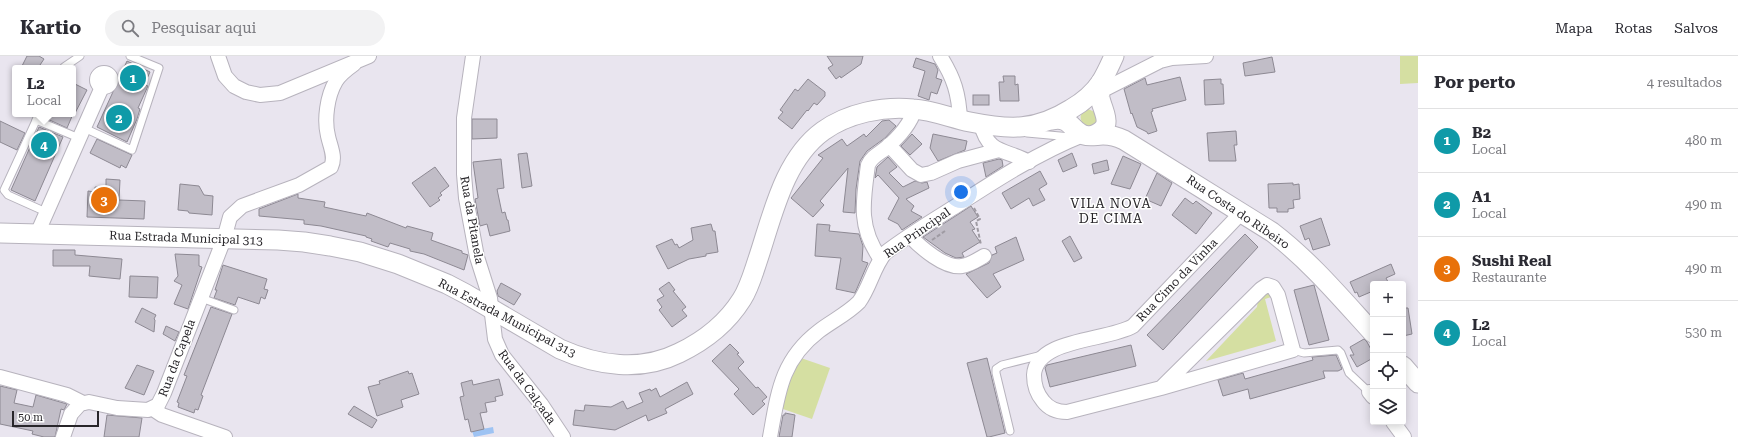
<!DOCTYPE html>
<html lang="pt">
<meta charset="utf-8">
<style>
:root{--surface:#fff;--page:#f2f2f3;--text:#2b2b33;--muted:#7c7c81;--line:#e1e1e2;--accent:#7c3aed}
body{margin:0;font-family:"Roboto Serif",serif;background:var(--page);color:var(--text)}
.controls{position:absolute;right:12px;bottom:12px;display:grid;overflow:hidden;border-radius:4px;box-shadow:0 2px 10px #0003}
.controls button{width:36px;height:36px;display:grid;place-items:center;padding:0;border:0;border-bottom:1px solid var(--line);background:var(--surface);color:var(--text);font:20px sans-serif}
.scale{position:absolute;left:12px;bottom:10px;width:87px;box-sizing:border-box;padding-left:4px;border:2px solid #28262a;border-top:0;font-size:11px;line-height:14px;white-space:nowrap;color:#28262a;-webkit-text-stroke:3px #fff;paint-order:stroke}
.you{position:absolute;left:961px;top:136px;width:14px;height:14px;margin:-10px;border:3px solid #fff;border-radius:50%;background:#1a73e8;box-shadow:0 0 0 6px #1a73e833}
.badge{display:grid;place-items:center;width:26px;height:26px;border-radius:50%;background:var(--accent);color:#fff;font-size:13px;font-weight:700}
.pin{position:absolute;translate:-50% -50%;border:2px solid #fff;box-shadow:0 1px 4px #0006}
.popup{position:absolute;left:12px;top:9px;width:64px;height:52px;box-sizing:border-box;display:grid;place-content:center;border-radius:4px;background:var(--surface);filter:drop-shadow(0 1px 3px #0005);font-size:13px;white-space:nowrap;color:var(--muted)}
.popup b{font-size:15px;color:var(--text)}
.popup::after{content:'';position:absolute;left:50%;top:100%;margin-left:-8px;border:8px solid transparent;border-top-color:var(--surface)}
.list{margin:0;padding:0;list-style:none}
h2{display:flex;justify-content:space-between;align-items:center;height:52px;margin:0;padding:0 16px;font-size:17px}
h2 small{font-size:13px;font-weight:400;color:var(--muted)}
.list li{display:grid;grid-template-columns:26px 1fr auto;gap:12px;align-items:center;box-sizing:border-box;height:64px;padding:0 16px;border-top:1px solid var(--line)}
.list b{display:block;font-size:15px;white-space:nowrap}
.list p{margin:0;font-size:13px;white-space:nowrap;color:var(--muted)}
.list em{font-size:13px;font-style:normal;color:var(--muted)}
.icon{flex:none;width:22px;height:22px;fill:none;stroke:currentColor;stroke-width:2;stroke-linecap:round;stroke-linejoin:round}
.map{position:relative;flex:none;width:1418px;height:381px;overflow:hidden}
header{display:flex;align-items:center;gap:24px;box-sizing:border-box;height:56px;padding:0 20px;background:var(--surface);border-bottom:1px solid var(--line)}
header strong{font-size:19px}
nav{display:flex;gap:22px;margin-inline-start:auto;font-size:14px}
.search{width:280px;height:36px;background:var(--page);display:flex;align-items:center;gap:10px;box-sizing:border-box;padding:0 14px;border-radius:22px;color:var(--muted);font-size:15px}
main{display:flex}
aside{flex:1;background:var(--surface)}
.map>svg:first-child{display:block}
.green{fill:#d5dfa2}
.water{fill:#9ec3f3}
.building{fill:#c1bdc7;stroke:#8d8993}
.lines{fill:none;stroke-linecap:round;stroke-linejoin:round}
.lane-casing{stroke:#b7b3bd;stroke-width:9}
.street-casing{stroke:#b7b3bd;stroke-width:16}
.secondary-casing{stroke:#b7b3bd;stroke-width:21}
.path{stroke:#9f9ba3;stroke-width:2;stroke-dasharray:4 2;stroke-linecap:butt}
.lane{stroke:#fff;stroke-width:7}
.street{stroke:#fff;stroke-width:14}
.secondary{stroke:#fff;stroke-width:19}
.labels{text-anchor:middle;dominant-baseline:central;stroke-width:3;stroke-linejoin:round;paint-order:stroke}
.street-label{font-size:12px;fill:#28262a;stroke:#fff}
.neighbourhood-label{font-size:13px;letter-spacing:1px;fill:#28262a;stroke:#fff}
</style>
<header>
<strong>Kartio</strong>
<div class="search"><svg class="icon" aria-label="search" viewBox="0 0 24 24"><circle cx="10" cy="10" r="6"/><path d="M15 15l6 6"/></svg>Pesquisar aqui</div>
<nav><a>Mapa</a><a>Rotas</a><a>Salvos</a></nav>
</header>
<main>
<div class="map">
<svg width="1418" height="381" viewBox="0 0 1418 381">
<rect width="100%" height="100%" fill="#e9e5ef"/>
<g class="green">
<path d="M1400 0H1418V27L1400 28Z"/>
<path d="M1088 53 1097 57V69L1086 72C1080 65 1077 57 1088 53Z"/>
<path d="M1265 233 1274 240 1265 243 1276 285 1206 305 1257 251 1259 237Z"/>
<path d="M798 301 830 312 812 363 780 352Z"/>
</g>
<path class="water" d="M493 371 494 377 474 381 472 375Z"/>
<g class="building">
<path d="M27 0H39L44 3 38 12H21Z"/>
<path d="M827 0H863L861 8 841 22 840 20 836 23 828 12 833 9Z"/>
<path d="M1272 1 1275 16 1245 20 1243 7Z"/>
<path d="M916 2 935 8 938 14 936 22 942 24 937 38 931 36 929 44 918 40 925 15 913 11Z"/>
<path d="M127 5 150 16 144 29 148 30 138 52 140 53 137 63 127 86 97 71Z"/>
<path d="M1003 20H1015V29L1018 28 1019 45H1000L999 26H1004Z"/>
<path d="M1180 21 1186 44 1152 53 1153 55 1151 56 1157 75 1148 78 1147 76 1137 71 1132 57 1131 58 1124 33 1145 22 1147 29Z"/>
<path d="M808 23 825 36V40L817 49 814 47 808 55 807 54 792 73 778 62 783 56 780 54 795 33 798 35Z"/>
<path d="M1221 23V28H1223L1224 48 1205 49 1204 24Z"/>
<path d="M73 27 87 34 73 61Z"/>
<rect x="973" y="39" width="16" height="10"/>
<path d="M44 58H73L67 72 43 61Z"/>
<path d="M472 63H497V82L472 83Z"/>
<path d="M889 64 896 70 885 82 867 95 860 105 856 133 855 157 843 156 848 112 820 145 824 149 813 161 791 142 823 102 818 99 842 83 847 90 864 78 866 81 882 65Z"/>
<path d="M0 65 25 77 17 94 0 86Z"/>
<path d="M39 71 63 81 35 145 11 134Z"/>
<path d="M1236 75 1237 89H1234L1236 105H1209L1207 77Z"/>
<path d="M912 78 922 88 910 99 901 90Z"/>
<path d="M933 78 967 85 965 94 938 105 930 92Z"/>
<path d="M97 83 132 99 126 112 121 109 120 112 90 97Z"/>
<path d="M527 97 532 130 522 132 518 98Z"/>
<path d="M1072 97 1077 110 1063 116 1058 104Z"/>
<path d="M1123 100 1141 108 1130 133 1111 128Z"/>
<path d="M888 101 897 111 889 117 903 131 915 125 922 127 927 126 929 132 906 143 914 150 911 155 922 161 902 174 898 168 888 163 899 142 878 119 875 122 877 111Z"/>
<path d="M501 103 504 132 497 133 502 157 505 156 507 164H508L510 175 490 180 487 168 480 170 475 143 478 142 473 106Z"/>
<path d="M999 103 1002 104 1003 110 986 121 983 107Z"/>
<path d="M1107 104 1109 114 1094 118 1092 108Z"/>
<path d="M435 111 449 130 440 137 442 139 438 142 440 144 430 151 412 127Z"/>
<path d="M1040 115 1047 128 1039 133 1045 144 1033 150 1029 142 1011 153 1002 137Z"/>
<path d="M1157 117 1172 127 1161 150 1145 143Z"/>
<path d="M106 123 120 124 119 144 145 145 144 163 87 161 88 135 95 136V131L106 132Z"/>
<path d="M1293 127V129L1299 128 1300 143 1293 144 1294 152 1288 153V156H1277V152H1269L1268 128Z"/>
<path d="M180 128 199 130 204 139 213 140 212 159 189 157 188 155 178 154Z"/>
<path d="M298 138V142L325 146 324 151 366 160 367 157 406 172 407 170 433 177 431 184 462 195V197L468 199 464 214 424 198 410 195V193L390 187 388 191 371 185 372 183 366 181V180L321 170 304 168V164L259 160V153Z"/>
<path d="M1185 142 1193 148 1196 145 1212 157 1196 178 1172 159Z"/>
<path d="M971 150 978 161 970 166 975 173 972 174 980 186 962 197 964 201 956 202 945 197 923 181Z"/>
<path d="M1321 162 1330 189 1313 194 1309 182 1305 184 1300 170Z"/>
<path d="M711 168 713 175H715L718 196 706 198V200L689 203 668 213 656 190 672 183 675 189 677 188 679 192 693 184 691 172Z"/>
<path d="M817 168 830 169 829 175 859 178 863 190 862 205 868 207 855 237 836 233 841 202 815 200Z"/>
<path d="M1245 178 1258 191 1163 294 1147 279Z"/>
<path d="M1070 180 1082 202 1074 206 1062 185Z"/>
<path d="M1016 181 1024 204 993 218 1001 231 987 242 966 218 989 207 992 199 997 197 995 191Z"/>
<path d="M53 194H75V199L122 203 120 223 89 220 90 210H53Z"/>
<path d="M175 198 199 199V210L202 211 188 253 174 248 182 229 174 225 178 220Z"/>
<path d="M1391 208 1395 218 1386 222 1389 228H1373V235L1359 241 1357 236 1355 237 1350 226Z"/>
<path d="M223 209 267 223 264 233 268 234 265 243 261 241 259 248 238 241 235 249 214 242 217 234H215Z"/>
<path d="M130 220 158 221 157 242 129 241Z"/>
<path d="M669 226 675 234 673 235 686 251 682 254 687 260 672 271 659 254 662 251 657 244 664 240 659 233Z"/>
<path d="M501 227 521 238 514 249 498 240 497 235Z"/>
<path d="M1314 229 1329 284 1309 289 1294 234Z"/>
<path d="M211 251 232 258 201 339 203 340 198 354 195 353 194 357 178 351 179 347 177 346 187 320 184 319Z"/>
<path d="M142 252 156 259 154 263 155 264 154 276 135 266Z"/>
<path d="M1403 252H1408L1412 278 1403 280Z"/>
<path d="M166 270 179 276 175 285 163 278Z"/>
<path d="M1364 283 1367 286 1373 297V302L1357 311 1350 299H1354L1350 291Z"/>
<path d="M730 288 739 297 737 298 744 306 738 312 756 332 758 331 767 341 762 345 765 348 753 359 734 338 739 333 712 305Z"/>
<path d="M1131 289 1136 310 1050 331 1045 312 1047 309Z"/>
<path d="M1336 299 1342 313 1338 315H1323L1325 322 1250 343 1248 333 1223 340 1218 324 1243 317 1245 323 1313 304 1312 301Z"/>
<path d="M987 302 1005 377 989 381H987L967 307Z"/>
<path d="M137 309 154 315 144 339 125 332Z"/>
<path d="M408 315 409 318 412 317 419 338 401 344 403 351 377 360 368 331 380 328 379 325Z"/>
<path d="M499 323 503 339 495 341 496 345 485 347 487 356 480 357 484 373 471 376 468 363 465 364 460 341 464 340 461 327 472 324 473 329Z"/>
<path d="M687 326 693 338 665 353 667 357 648 365 646 359 615 374 573 369 575 354 584 355 585 349 611 351 623 345 627 353 643 346 639 337 650 333 651 335 656 332 660 341Z"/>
<path d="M0 330 17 334 14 347 33 351 36 339 67 348 64 354 61 353 55 381H44L32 378 33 375 0 368Z"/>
<path d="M354 350 377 364 372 372 348 358Z"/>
<path d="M785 357 795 359 792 381H779L783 359H785Z"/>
<path d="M107 359 142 362 139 381H104Z"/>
</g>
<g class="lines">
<defs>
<g id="lane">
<path d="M64 11 80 0"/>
<path d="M39 58 4 134 8 139 46 156"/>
<path d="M36 64 79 82"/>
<path d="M84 72 132 94 159 12 130 0"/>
<path d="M1027 77 1071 81"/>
<path d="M201 242 234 254"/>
<path d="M1293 294 1304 297 1338 294 1341 297 1349 317 1369 336"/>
<path d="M1010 375 996 317V313L1002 309 1042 299"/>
</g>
<g id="street">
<path d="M218 0 225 20 234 30 246 36 260 39 280 37 369 0"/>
<path d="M473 0 464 62V118L466 142 477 201 490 242 495 283 502 299 541 348 563 381"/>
<path d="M940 0C954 22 959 38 960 64"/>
<circle cx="104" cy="24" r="7"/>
<path d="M1099 36 1160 5 1172 2 1206 0"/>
<path d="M981 68C988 99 1006 93 1029 106"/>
<path d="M889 89 912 114 921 119 931 117 958 105 999 94"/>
<path d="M37 178 102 31"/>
<path d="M910 180C920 191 945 213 962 210 970 209 977 204 984 200"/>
<path d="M880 202C858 171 863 145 868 109 871 101 880 97 886 92 899 81 910 69 915 53"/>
<path d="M0 321 67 339 83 347"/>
<path d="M1161 332 1261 233 1267 229 1273 231 1278 239 1293 294 1161 332 1067 356C1057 356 1049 353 1043 345 1037 338 1034 328 1034 319 1036 282 1108 285 1133 270L1242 156"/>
<path d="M1369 336 1373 341"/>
<path d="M153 353 162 359 225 381"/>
<path d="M1393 366 1404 381"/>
<path d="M63 381 71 358 80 348 89 346 117 352 148 354 158 349 164 337 224 183 230 161 242 150 299 129 331 111C336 101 330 90 328 80 324 64 327 40 336 25 340 18 347 13 354 8"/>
<path d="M770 381C778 337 781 304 819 275 832 265 847 258 859 246 870 231 873 212 885 197 907 180 932 165 956 150 996 124 1038 97 1083 79"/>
</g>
<g id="secondary">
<path d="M1052 64C1071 60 1071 75 1084 79 1090 81 1097 79 1103 79 1111 79 1118 81 1124 84L1272 176C1310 205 1341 242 1373 277"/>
<path d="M1094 79C1115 70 1103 57 1100 42 1099 36 1100 31 1101 26"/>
<path d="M0 177 278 184 304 186 330 190 360 196 398 208 447 228 466 238 560 293C598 310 641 316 679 297 704 285 727 267 742 243 749 232 753 218 757 206 772 162 783 104 823 75 848 57 883 50 913 53 932 54 951 62 970 66 1010 74 1036 75 1071 53 1083 46 1093 38 1101 26 1106 18 1110 9 1114 0"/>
<path d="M1403 310 1418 327"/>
</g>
</defs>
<use href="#lane" class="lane-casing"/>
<use href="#street" class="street-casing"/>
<use href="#secondary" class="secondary-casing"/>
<g class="path">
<path d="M974 152 980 163 976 165 981 189"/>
<path d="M932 184 945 175"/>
</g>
<use href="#lane" class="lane"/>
<use href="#street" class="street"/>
<use href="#secondary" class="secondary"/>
</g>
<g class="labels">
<g class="street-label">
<text transform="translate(1238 156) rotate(34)">Rua Costa do Ribeiro</text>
<text transform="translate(472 164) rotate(80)">Rua da Pitanela</text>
<text transform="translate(917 177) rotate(-35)">Rua Principal</text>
<text transform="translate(186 182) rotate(2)">Rua Estrada Municipal 313</text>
<text transform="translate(1177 224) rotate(-46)">Rua Cimo da Vinha</text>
<text transform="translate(507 262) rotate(28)">Rua Estrada Municipal 313</text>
<text transform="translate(177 302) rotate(-69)">Rua da Capela</text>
<text transform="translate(527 331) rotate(54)">Rua da Calçada</text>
</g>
<g class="neighbourhood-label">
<text x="1111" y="147">VILA NOVA<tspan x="1111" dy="15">DE CIMA</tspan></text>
</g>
</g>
</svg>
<div class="controls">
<button>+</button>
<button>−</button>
<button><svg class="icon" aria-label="locate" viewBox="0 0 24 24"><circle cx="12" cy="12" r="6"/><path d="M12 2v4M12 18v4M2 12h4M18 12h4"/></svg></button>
<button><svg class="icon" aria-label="layers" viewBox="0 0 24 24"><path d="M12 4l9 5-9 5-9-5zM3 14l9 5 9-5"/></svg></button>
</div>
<div class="scale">50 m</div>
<div class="you"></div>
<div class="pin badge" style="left:133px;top:22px;background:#0f9aa8">1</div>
<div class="pin badge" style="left:119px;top:62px;background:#0f9aa8">2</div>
<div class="pin badge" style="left:104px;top:144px;background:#e8710a">3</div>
<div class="pin badge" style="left:44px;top:89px;background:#0f9aa8">4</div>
<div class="popup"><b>L2</b>Local</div>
</div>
<aside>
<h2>Por perto<small>4 resultados</small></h2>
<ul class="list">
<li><span class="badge" style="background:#0f9aa8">1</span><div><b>B2</b><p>Local</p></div><em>480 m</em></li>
<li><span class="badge" style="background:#0f9aa8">2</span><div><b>A1</b><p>Local</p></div><em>490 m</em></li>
<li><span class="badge" style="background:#e8710a">3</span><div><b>Sushi Real</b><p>Restaurante</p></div><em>490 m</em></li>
<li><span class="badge" style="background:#0f9aa8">4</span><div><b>L2</b><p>Local</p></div><em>530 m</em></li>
</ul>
</aside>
</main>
